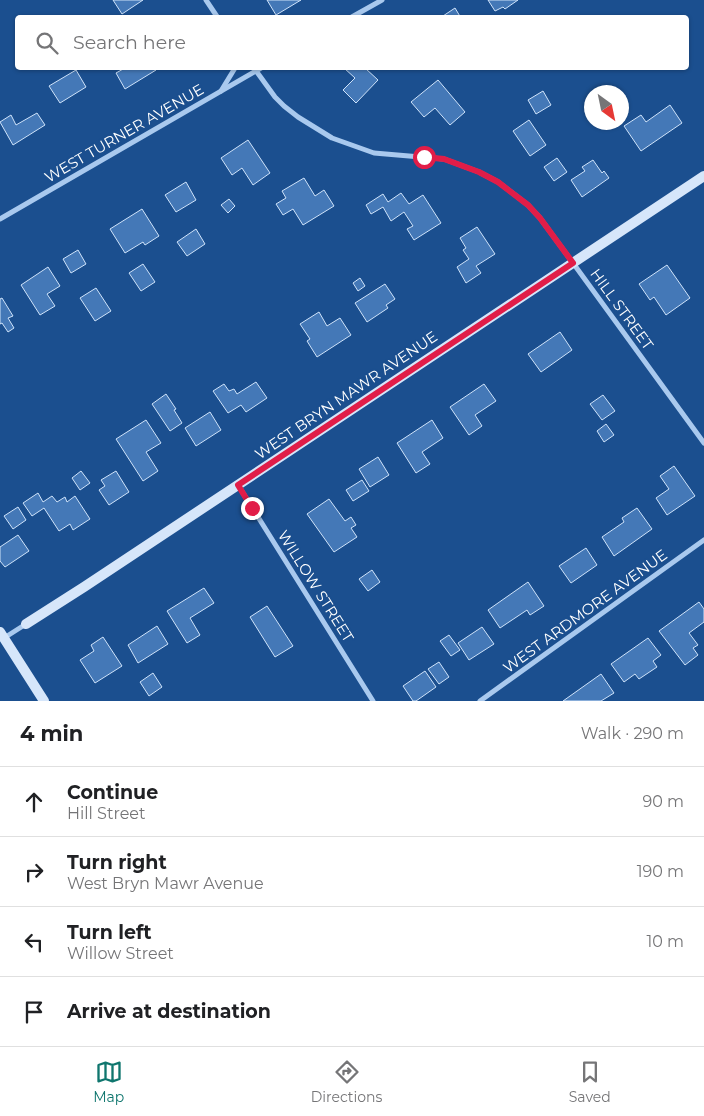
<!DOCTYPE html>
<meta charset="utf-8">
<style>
:root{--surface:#fff;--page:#f2f2f2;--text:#202124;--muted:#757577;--line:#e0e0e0;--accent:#0f766e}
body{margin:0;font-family:Montserrat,sans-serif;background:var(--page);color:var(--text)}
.compass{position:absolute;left:584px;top:85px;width:45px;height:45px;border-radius:50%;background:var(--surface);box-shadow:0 1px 4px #0004;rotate:147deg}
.stop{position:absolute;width:15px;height:15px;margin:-11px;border:4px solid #e11d48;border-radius:50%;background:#fff}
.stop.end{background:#e11d48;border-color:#fff;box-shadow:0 1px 5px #0008}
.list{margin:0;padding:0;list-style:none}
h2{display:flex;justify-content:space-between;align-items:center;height:65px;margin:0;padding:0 20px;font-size:21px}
h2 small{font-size:16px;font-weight:400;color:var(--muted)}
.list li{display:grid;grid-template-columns:32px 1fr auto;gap:15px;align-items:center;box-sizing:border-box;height:70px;padding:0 20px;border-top:1px solid var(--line)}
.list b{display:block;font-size:19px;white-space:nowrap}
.list p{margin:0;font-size:16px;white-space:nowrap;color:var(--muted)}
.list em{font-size:16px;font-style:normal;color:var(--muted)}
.icon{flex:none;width:28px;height:28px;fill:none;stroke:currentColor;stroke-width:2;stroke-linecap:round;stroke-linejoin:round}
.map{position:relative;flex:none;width:704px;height:701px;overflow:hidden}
.search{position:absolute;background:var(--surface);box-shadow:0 1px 4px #0004;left:15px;right:15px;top:15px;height:55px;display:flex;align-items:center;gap:12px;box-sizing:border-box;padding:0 18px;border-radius:5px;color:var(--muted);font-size:19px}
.sheet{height:345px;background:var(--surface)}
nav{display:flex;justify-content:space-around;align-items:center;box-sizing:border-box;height:70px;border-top:1px solid var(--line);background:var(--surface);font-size:14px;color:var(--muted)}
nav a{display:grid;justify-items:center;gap:2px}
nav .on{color:var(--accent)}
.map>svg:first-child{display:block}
.building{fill:#4478b7;stroke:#cfe3fa}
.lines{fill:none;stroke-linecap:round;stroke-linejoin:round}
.street{stroke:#a9c9ee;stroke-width:5}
.secondary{stroke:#d6e6fa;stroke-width:10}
.route{stroke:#e11d48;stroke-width:6}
.labels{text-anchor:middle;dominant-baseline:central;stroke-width:4;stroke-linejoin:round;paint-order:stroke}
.street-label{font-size:15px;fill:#fff;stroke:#1b4f8f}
</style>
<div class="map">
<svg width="704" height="701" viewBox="0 0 704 701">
<rect width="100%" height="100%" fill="#1b4f8f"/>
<g class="building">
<path d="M113 0H143L122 14Z"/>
<path d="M267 0H301L276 15Z"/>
<path d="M488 0H518L505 9 503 7 495 11Z"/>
<path d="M455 8 461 18H440Z"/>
<path d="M125 68H154L156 70 125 89 116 73Z"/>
<path d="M344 68H365L378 80 356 103 343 90 355 78Z"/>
<path d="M76 70 86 87 60 103 49 86Z"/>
<path d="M438 80 465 112 450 125 435 108 424 117 411 102Z"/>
<path d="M543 91 551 105 536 114 528 100Z"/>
<path d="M670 105 682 123 641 151 624 126 641 115 646 122Z"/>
<path d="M37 113 45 125 13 145 0 122 11 115 16 125Z"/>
<path d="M529 120 546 145 530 156 513 131Z"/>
<path d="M248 140 270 173 253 185 242 168 232 175 221 158Z"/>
<path d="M557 158 567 172 554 181 544 167Z"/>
<path d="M593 160 602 173 604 171 609 178 582 197 571 180 585 171 582 167Z"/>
<path d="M304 178 315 196 324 190 334 206 303 225 293 209 283 215 276 204 286 198 282 191Z"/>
<path d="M186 182 196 200 176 212 165 195Z"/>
<path d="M401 193 409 204 423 195 441 223 414 240 407 229 413 226 404 212 391 221 383 207 371 214 366 205 383 194 388 202Z"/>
<path d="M229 199 235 206 228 213 221 205Z"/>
<path d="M142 209 159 236 145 245 143 242 125 253 110 229Z"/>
<path d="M477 227 495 254 476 266 481 273 466 283 457 267 469 259 463 250 466 248 460 238Z"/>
<path d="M196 229 205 244 187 256 177 242Z"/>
<path d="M78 250 86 264 71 273 63 259Z"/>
<path d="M143 264 155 282 141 291 129 273Z"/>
<path d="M667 265 690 298 666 315 654 297 650 300 639 284Z"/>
<path d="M48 267 60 286 47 294 55 306 40 315 21 285Z"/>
<path d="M360 278 365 286 358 291 353 283Z"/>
<path d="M385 284 395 299 386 305 388 308 367 322 355 303Z"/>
<path d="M96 288 111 311 95 321 80 298Z"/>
<path d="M2 298 13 316 8 318 14 328 8 332 2 323 0 324V299Z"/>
<path d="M319 312 327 326 340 318 351 335 317 357 307 341 310 339 300 324Z"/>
<path d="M560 332 572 350 541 372 528 354Z"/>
<path d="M256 382 267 398 246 412 241 405 228 413 213 391 224 384 229 391 234 389 237 394Z"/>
<path d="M484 384 496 401 475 415 482 426 469 435 450 407Z"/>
<path d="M166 394 176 409 174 410 182 423 170 431 152 404Z"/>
<path d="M603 395 615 411 602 420 590 404Z"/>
<path d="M210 412 221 430 196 446 185 428Z"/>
<path d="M146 420 161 443 146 452 158 471 143 481 116 439Z"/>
<path d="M432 420 443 438 422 452 430 464 416 473 397 443Z"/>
<path d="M606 424 614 435 604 442 597 431Z"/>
<path d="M378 457 389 475 370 487 359 469Z"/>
<path d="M674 466 695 496 667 515 656 498 669 489 660 476Z"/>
<path d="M81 471 90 483 80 490 72 478Z"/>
<path d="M116 471 129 492 109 505 99 490 105 486 101 480Z"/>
<path d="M362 480 369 491 353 501 346 490Z"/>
<path d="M38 493 43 502 52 496 57 502 65 497 67 502 75 496 90 519 73 530 70 524 59 531 44 508 32 516 23 503Z"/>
<path d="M329 499 345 521 351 517 356 525 351 528 357 537 334 552 307 514Z"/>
<path d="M18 507 26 520 13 529 4 516Z"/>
<path d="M637 508 652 529 614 556 602 537 624 522 622 518Z"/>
<path d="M18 535 29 551 5 567 0 561V547Z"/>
<path d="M586 548 597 565 571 583 559 566Z"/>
<path d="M372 570 380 582 368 591 359 579Z"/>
<path d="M528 582 544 606 530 615 527 610 500 628 488 610Z"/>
<path d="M204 588 214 603 190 618 200 635 187 643 167 611Z"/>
<path d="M699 602 704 609V622L689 633 698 645 693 648 698 655 685 665 659 631Z"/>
<path d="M267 606 293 646 275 657 250 617Z"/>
<path d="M157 626 168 644 138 663 128 645Z"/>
<path d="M482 627 494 644 469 660 458 643Z"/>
<path d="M449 635 460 650 451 656 440 641Z"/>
<path d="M103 637 122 666 95 683 80 660 94 651 91 645Z"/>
<path d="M648 638 661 655 653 661 657 667 639 679 635 674 624 682 611 664Z"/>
<path d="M439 662 449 677 439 684 428 669Z"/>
<path d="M425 671 436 687 416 701H413L403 686Z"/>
<path d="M153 673 162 687 149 696 140 682Z"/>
<path d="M601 674 614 693 601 701H563Z"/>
</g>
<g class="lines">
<g class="street">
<path d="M206 0 218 18"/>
<path d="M350 18 382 0"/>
<path d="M254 68 275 97 284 106 298 117 332 138 374 153 444 159 479 172 498 182 528 205 540 218 573 263 704 443"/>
<path d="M221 91 235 68"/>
<path d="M0 219 261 68"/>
<path d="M238 485 373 701"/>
<path d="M4 638 26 624"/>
<path d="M480 701 704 540"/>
</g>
<g class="secondary">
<path d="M26 624 84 587 704 176"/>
<path d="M0 632 44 701"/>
</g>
</g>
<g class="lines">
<path class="route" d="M252 508 238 485 573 263 540 218 528 205 498 182 479 172 444 159 424 157"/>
</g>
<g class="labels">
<g class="street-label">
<text transform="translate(124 133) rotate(-30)">WEST TURNER AVENUE</text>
<text transform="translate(622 309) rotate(54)">HILL STREET</text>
<text transform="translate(346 395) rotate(-34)">WEST BRYN MAWR AVENUE</text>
<text transform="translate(316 586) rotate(58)">WILLOW STREET</text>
<text transform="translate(585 611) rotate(-36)">WEST ARDMORE AVENUE</text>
</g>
</g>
</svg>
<svg class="compass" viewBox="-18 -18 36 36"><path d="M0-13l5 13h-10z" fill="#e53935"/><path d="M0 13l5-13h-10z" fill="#757577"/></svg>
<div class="stop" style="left:424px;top:157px"></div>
<div class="stop end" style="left:252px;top:508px"></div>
<div class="search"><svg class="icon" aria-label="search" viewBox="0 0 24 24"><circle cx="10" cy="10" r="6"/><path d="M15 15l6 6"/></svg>Search here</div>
</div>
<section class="sheet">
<h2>4 min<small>Walk · 290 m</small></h2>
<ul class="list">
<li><svg class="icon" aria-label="ahead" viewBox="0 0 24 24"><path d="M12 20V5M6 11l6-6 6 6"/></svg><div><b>Continue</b><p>Hill Street</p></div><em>90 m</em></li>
<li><svg class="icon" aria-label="right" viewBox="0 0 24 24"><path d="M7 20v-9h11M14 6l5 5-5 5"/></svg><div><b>Turn right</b><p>West Bryn Mawr Avenue</p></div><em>190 m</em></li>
<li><svg class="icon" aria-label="left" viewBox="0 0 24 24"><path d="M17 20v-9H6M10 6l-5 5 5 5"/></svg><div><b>Turn left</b><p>Willow Street</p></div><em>10 m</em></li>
<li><svg class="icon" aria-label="arrive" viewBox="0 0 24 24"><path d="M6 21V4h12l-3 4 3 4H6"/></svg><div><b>Arrive at destination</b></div></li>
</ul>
</section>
<nav>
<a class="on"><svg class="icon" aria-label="map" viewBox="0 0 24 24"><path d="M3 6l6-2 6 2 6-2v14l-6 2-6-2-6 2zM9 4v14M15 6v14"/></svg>Map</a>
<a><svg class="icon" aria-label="directions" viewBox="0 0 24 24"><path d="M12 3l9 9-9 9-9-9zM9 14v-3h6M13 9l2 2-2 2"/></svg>Directions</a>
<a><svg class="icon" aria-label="saved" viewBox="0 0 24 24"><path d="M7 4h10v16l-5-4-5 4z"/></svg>Saved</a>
</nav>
